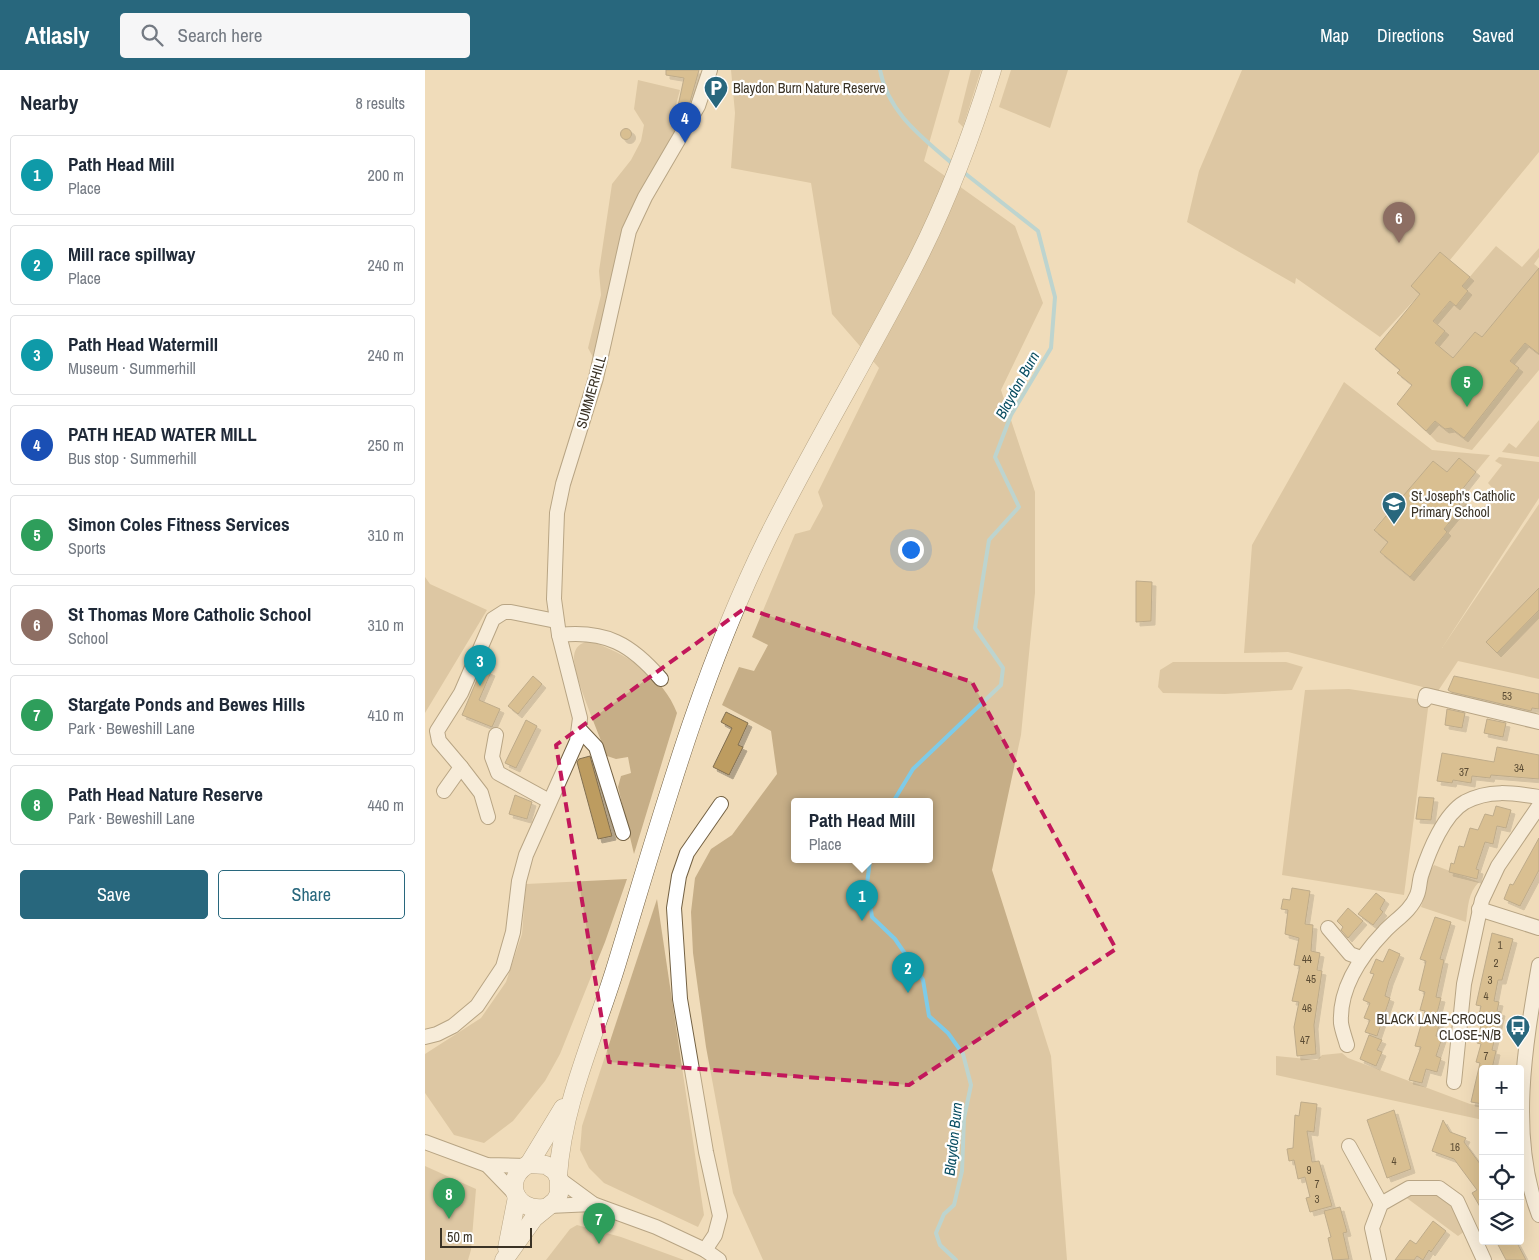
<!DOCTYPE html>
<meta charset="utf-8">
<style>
:root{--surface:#fff;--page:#f6f6f7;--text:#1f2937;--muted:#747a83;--line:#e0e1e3;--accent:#28677d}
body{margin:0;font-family:"Archivo Narrow",sans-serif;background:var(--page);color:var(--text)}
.controls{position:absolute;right:15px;bottom:15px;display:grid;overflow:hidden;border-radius:5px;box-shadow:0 5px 20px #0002}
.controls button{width:45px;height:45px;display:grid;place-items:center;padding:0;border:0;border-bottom:1px solid var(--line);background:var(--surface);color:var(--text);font:25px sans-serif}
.scale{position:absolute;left:15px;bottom:12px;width:92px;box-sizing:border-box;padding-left:5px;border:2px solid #3a3225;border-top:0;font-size:14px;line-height:18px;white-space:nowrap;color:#3a3225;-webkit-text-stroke:4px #fff;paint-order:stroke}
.you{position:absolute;left:485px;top:479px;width:18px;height:18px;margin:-12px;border:4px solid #fff;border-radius:50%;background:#1a73e8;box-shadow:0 0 0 8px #1a73e833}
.badge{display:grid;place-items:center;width:32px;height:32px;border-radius:50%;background:var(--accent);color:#fff;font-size:16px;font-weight:700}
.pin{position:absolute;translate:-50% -41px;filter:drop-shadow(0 1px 2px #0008)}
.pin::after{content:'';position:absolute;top:26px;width:18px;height:15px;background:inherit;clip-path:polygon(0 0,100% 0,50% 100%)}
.popup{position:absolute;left:366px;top:728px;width:142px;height:65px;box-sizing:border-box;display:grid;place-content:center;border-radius:5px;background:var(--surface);filter:drop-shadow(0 1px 4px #0005);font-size:16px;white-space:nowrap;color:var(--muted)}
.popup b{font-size:19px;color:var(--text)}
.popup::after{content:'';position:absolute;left:50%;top:100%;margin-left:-10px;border:10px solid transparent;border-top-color:var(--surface)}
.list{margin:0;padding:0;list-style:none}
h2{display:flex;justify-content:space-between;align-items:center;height:65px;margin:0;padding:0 20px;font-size:21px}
h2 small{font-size:16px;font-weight:400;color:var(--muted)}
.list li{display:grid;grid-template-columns:32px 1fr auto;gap:15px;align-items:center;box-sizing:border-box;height:80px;margin:0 10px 10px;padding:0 10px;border:1px solid var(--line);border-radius:5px}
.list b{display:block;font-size:19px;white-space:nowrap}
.list p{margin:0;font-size:16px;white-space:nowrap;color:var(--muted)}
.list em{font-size:16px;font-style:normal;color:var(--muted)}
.actions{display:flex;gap:10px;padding:15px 20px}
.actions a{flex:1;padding:11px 0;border:1px solid var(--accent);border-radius:5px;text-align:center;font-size:18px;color:var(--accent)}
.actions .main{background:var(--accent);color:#fff}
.icon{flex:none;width:28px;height:28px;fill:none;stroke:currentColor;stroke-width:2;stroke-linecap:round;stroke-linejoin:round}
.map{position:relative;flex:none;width:1114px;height:1190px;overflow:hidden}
header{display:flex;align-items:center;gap:30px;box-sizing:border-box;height:70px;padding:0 25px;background:var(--accent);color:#fff}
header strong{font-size:24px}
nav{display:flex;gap:28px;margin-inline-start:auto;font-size:18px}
.search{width:350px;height:45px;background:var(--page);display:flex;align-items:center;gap:12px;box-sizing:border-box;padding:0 18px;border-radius:5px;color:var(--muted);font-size:19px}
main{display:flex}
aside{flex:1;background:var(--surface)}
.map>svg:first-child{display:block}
.green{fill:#c6ae87;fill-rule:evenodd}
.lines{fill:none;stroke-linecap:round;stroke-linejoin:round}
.stream{stroke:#7ecbe8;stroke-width:4}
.building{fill:#bd9c61;stroke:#816f50;filter:url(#shadow)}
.minor-casing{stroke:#736143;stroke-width:16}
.major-casing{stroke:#736143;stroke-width:19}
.minor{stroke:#fff;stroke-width:14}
.major{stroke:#fff;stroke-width:18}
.marked{fill:none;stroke:#c2185b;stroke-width:4;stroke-dasharray:10 6;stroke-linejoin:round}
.labels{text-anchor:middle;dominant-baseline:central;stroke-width:4.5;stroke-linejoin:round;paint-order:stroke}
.number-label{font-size:11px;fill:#5b4c34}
.poi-label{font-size:14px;fill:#3a3225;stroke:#fff;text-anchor:start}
.street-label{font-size:14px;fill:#3a3225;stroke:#fff}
.water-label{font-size:15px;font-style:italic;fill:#074c60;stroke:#fff}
</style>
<header>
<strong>Atlasly</strong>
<div class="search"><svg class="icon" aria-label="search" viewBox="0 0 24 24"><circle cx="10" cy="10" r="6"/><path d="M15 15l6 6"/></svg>Search here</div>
<nav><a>Map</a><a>Directions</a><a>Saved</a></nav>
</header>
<main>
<aside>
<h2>Nearby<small>8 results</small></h2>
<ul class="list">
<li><span class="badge" style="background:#0f9aa8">1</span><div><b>Path Head Mill</b><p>Place</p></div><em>200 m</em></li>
<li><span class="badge" style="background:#0f9aa8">2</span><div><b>Mill race spillway</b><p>Place</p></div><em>240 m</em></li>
<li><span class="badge" style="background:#0f9aa8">3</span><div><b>Path Head Watermill</b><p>Museum · Summerhill</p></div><em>240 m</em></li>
<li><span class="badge" style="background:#1a4fb4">4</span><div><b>PATH HEAD WATER MILL</b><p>Bus stop · Summerhill</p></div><em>250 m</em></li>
<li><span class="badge" style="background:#2e9e5b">5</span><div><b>Simon Coles Fitness Services</b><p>Sports</p></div><em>310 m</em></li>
<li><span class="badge" style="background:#8d6e63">6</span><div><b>St Thomas More Catholic School</b><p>School</p></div><em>310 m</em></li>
<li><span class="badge" style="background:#2e9e5b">7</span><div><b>Stargate Ponds and Bewes Hills</b><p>Park · Beweshill Lane</p></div><em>410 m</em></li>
<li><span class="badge" style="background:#2e9e5b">8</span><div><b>Path Head Nature Reserve</b><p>Park · Beweshill Lane</p></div><em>440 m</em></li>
</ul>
<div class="actions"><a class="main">Save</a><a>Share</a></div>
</aside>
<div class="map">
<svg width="1114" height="1190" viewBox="0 0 1114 1190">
<defs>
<filter id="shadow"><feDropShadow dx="4" dy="4" stdDeviation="0" flood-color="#0004"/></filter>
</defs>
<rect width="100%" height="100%" fill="#f0dcba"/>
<g class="green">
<path d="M306 0H525L499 91 590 156 618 233 576 320 610 422V523L596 665 567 800 626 986 642 1190H338L308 1123 281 977 268 883 266 842 270 808 286 779 307 765 352 704 346 661 297 635 314 597 329 601 343 575 327 567 370 464 385 460 398 436 393 422 454 298 407 244 386 113 306 98 310 43ZM370 732H504V790H370Z"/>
<path d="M546 0H556L538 57 533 52Z"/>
<path d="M586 0H643L625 58 574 37Z"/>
<path d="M817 0H1114V82L1025 190 1015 182 987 216 995 224 955 267 871 208 870 214 762 152 774 101Z"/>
<path d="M213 10 255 20 249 42 261 45 203 147 170 291 163 278 176 225 174 201 187 114 206 90 216 71 219 55 209 39Z"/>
<path d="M1071 176 1097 197 1114 178V187L1109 194 1114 198 1057 267 1050 262 1028 288 1010 273 1020 261 1005 248 1013 238 1017 241 1025 231 1031 236 1037 216Z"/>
<path d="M1100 273 1114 284V300L1047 380 1012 372 1001 361 1010 351 1020 359 1072 325 1094 298 1085 291Z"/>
<path d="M919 312 1007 380 1065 385 1051 402 1034 388 1022 402 1008 391 949 459 963 472 955 482 984 507 1022 462 1019 459 1041 433 1054 443 1071 422 1063 413 1077 395 1070 391 1074 387 1114 392V428L1017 578 1114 434V609L1033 591 1013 621 863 582 819 583 827 475Z"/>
<path d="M1114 350V387L1077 382 1084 373 1091 378Z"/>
<path d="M0 507 5 514 62 540 0 643Z"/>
<path d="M164 571C199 582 239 607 252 643L209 784 193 717 196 706 206 703 203 687 191 689 182 686C175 666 147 604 149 586 150 577 155 573 164 571Z"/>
<path d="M748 592H861L878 597 867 620 800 624 738 623 733 617 735 600Z"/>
<path d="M924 619 1004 631 979 825 857 805 880 620Z"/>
<path d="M1009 795 1054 812C1043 823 1043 837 1041 852L996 837 999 827V810Z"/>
<path d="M202 809 180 872 135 984 120 1011 88 1051 59 1073 29 1065 0 1023V984L56 948 81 912 97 864 101 814Z"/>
<path d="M232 829 279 1145 273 1157 179 1113 164 1098 155 1080 157 1056Z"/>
<path d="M917 983 923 988 1045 1034 1058 1036V1050L851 1005V986L892 990 897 985Z"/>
<path d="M0 1096 51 1119 46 1180 43 1190H0Z"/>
<path d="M1014 1118 1046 1157 1033 1166 975 1123Z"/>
<path d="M152 1155 196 1167 259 1190H121L145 1159Z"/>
</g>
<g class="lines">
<g class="stream">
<path d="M455 0C463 43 498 68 529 95"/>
<path d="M468 732 488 699 576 615 578 598 550 558 564 470 594 437 570 387 586 345 626 278 630 227 613 161 537 101"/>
<path d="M445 790 442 814 447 847 470 869 498 910 504 946 523 963 538 984 546 1015 539 1048 537 1101 529 1135 519 1144 511 1163 515 1175 531 1190"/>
</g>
</g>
<g class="building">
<path d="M241 0H274L265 32 259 43 252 41 259 8 241 5Z"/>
<circle cx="201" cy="64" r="5.5"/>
<path d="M1015 182 1045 207 1037 216 1043 221 1031 236 1025 231 1008 251 1020 261 1010 273 1028 288 1050 262 1057 267 1114 198V284L1100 273 1085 291 1094 298 1039 368 1026 358 1020 359 1010 351 1001 361 972 334 987 315 972 303 975 300 950 279 995 224 986 216Z"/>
<path d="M1034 388 1051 402 1032 426 1038 430 1034 434 1037 437 1019 459 1022 462 985 507 955 482 963 472 949 460 1008 391 1022 402Z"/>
<path d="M711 511 727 512 726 551 711 552Z"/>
<path d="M1114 518V540L1072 583 1061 572Z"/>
<path d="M57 598 66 602 54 630 75 639 67 657 37 645Z"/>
<path d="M108 606 117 614 93 644 83 636Z"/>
<path d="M1029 606 1114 624V639L1107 638 1106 641 1026 622 1023 620Z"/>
<path d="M1022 639 1040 643 1037 658 1020 655Z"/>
<path d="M301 642 323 653 313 675 318 677 304 705 288 697 307 658 296 652Z"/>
<path d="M1062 649 1081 653 1078 667 1059 663Z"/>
<path d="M101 650 112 656 91 698 80 693Z"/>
<path d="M1072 677 1114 685V709L1066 705 1065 708 1047 706 1046 713 1028 710 1027 713 1012 711 1017 683 1069 692Z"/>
<path d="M165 686 187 766 173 769 152 692 154 689Z"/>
<path d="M90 725 107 732 102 749 84 744Z"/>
<path d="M994 727 1009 728 1006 750 991 749Z"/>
<path d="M1071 736 1086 740 1081 758 1072 756 1068 774 1060 772 1051 799 1054 800 1052 809 1024 802 1026 793 1029 794 1034 776 1039 777 1045 758 1053 760 1060 744 1068 746Z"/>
<path d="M1114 768V800L1095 836 1079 829 1085 814 1088 815Z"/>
<path d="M867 818 885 821 880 854 888 855 886 881 895 883 892 900 897 901 889 955 891 984 872 986 869 957 874 932 867 931 875 896 869 895 874 868 860 864 863 840 856 839 858 829 865 830Z"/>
<path d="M951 823 960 830 955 839 958 842 948 855 933 844Z"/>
<path d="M923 838 938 851 923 868 916 860 918 857 912 851Z"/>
<path d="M1010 847 1026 852 1015 889 1019 890 1011 927 1016 928 1011 947 1016 948 1011 966 1017 968 1011 986 1016 988 1012 1002 1001 999 997 1013 984 1010 996 977 990 976 1000 941 995 940 1000 922 994 920 1001 891 995 889Z"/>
<path d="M1067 863 1088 869 1077 910H1073L1069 931 1074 932 1072 941 1076 942 1067 980 1071 981 1067 999H1058V1034L1046 1032 1055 993 1051 992 1056 974 1052 973 1056 955 1052 954 1056 936 1051 935Z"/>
<path d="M964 879 975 884 964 911 960 926 965 928 952 966 940 962 945 950 939 948 945 933 938 930 949 904 945 903 951 889 958 892Z"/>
<path d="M944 965 957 970 952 980 957 982 951 996 935 989Z"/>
<path d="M876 1032 892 1034 889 1062 882 1061 887 1092 894 1091 907 1136 885 1142 881 1128 885 1127 880 1107 873 1109 869 1090 864 1091 862 1079 868 1078 870 1045 874 1046Z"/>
<path d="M969 1040 986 1099 962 1108 942 1050Z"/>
<path d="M1018 1050 1025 1062 1041 1068 1039 1072 1058 1098V1142L1047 1123 1052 1120 1029 1089 1007 1081Z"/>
<path d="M915 1137 922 1162 918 1163 924 1189 908 1190 903 1168 906 1167 899 1141Z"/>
<path d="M1008 1151 1021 1161 1006 1182 1004 1180 998 1190 992 1186 989 1190H970L985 1170 991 1174Z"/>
<path d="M1071 1171H1091L1101 1190H1081Z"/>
</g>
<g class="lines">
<defs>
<g id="minor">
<path d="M134 565C181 560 206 574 236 609"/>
<path d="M1000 630 1001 625 1114 652"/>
<path d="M155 660 171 677 198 763"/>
<path d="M71 665 67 687 73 703 124 731"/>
<path d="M36 697 56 723 63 747"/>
<path d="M19 721 36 697 14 671 12 661 36 623 68 549 79 542H86L131 551"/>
<path d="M1054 839 1114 858"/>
<path d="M903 858 925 884 936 888"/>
<path d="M1114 895C1100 975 1084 1067 1114 1145"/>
<path d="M0 967 12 964 28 956 52 936 78 897 88 862 94 811 101 785 152 671 155 648 134 565 129 529 132 443 138 414 171 308 204 161 220 127 273 36 285 0"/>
<path d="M922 975C920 968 917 960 916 953 914 917 936 886 959 862 970 850 986 841 992 825 995 818 994 810 997 803 1004 781 1019 744 1040 732 1064 719 1088 723 1114 727"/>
<path d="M1029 1012 1039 914 1057 830 1073 796 1114 736"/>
<path d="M0 1072 62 1095 101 1096"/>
<path d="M924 1076 956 1134"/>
<path d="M62 1095 91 1125"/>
<path d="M134 1109 168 1134 231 1157 280 1180 294 1190"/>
<path d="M124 1136 168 1134"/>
<path d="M280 1180 290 1165 295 1146 281 1082 255 929 249 838 254 806 262 783 296 734"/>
<path d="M954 1190 947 1158 956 1134 984 1118H1014L1032 1131 1059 1190"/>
</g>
<g id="major">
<path d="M104 1094 138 1038"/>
<path d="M133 1106C138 1031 171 963 192 893 236 749 275 605 342 469 387 378 440 291 487 200 520 137 546 68 567 0"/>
<path d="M82 1178 92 1127"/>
<path d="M79 1190 109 1148 130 1131 134 1124V1109L130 1101 121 1095 104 1094C77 1108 89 1142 119 1138"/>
</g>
</defs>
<use href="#minor" class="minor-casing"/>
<use href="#major" class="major-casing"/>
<use href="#minor" class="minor"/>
<use href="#major" class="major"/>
</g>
<path d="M0 0H1114V1190H0ZM320 538 547 612 691 879 484 1015 184 992 131 675Z" fill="#f0dcba" fill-opacity=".55" fill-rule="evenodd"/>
<path class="marked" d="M320 538 547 612 691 879 484 1015 184 992 131 675Z"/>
<defs>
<symbol id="parking-pin" viewBox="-11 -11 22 30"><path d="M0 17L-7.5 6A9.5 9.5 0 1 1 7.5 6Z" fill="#28677d" stroke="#fff"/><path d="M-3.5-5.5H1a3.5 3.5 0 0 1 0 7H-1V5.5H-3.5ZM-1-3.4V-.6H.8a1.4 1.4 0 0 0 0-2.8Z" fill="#fff"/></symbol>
<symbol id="school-pin" viewBox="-11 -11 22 30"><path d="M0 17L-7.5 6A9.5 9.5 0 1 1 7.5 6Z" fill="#28677d" stroke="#fff"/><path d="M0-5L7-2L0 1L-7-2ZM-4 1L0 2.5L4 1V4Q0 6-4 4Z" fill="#fff"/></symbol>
<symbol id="bus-pin" viewBox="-11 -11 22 30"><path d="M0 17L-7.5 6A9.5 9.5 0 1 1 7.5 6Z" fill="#28677d" stroke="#fff"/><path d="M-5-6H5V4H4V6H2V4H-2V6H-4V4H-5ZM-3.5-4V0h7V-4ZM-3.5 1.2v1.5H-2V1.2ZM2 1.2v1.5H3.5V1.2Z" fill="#fff"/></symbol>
</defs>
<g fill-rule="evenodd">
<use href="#parking-pin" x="277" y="4" width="28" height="38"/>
<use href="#school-pin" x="955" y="420" width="28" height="38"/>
<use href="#bus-pin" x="1079" y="943" width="28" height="38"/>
</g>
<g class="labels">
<g class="number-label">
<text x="1082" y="626">53</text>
<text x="1094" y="698">34</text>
<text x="1039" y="702">37</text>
<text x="1075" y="875">1</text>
<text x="882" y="889">44</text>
<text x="1071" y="893">2</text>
<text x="886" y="909">45</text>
<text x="1065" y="910">3</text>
<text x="1061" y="926">4</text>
<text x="882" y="938">46</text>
<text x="880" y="970">47</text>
<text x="1061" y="986">7</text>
<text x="1030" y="1077">16</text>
<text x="969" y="1091">4</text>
<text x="884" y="1100">9</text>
<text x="892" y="1114">7</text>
<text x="892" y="1129">3</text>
</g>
<g class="poi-label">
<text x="308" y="18">Blaydon Burn Nature Reserve</text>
<text x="986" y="426">St Joseph's Catholic<tspan x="986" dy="16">Primary School</tspan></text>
<text x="1076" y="949" text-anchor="end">BLACK LANE-CROCUS<tspan x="1076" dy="16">CLOSE-N/B</tspan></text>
</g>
<g class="street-label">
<text transform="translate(166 322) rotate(-74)">SUMMERHILL</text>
</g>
<g class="water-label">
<text transform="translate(592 315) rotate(-61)">Blaydon Burn</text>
<text transform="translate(528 1069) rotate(-84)">Blaydon Burn</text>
</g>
</g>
</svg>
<div class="controls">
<button>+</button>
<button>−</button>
<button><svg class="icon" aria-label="locate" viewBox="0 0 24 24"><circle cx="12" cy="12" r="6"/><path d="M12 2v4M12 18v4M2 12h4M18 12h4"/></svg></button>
<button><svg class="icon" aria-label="layers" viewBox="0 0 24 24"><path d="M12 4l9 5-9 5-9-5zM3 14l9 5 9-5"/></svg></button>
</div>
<div class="scale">50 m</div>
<div class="you"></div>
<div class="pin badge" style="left:437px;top:851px;background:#0f9aa8">1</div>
<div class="popup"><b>Path Head Mill</b>Place</div>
<div class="pin badge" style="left:483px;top:923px;background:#0f9aa8">2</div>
<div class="pin badge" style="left:55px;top:616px;background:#0f9aa8">3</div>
<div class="pin badge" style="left:260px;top:73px;background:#1a4fb4">4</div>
<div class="pin badge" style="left:1042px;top:337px;background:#2e9e5b">5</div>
<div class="pin badge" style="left:974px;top:173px;background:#8d6e63">6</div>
<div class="pin badge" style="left:174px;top:1174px;background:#2e9e5b">7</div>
<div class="pin badge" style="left:24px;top:1149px;background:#2e9e5b">8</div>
</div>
</main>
